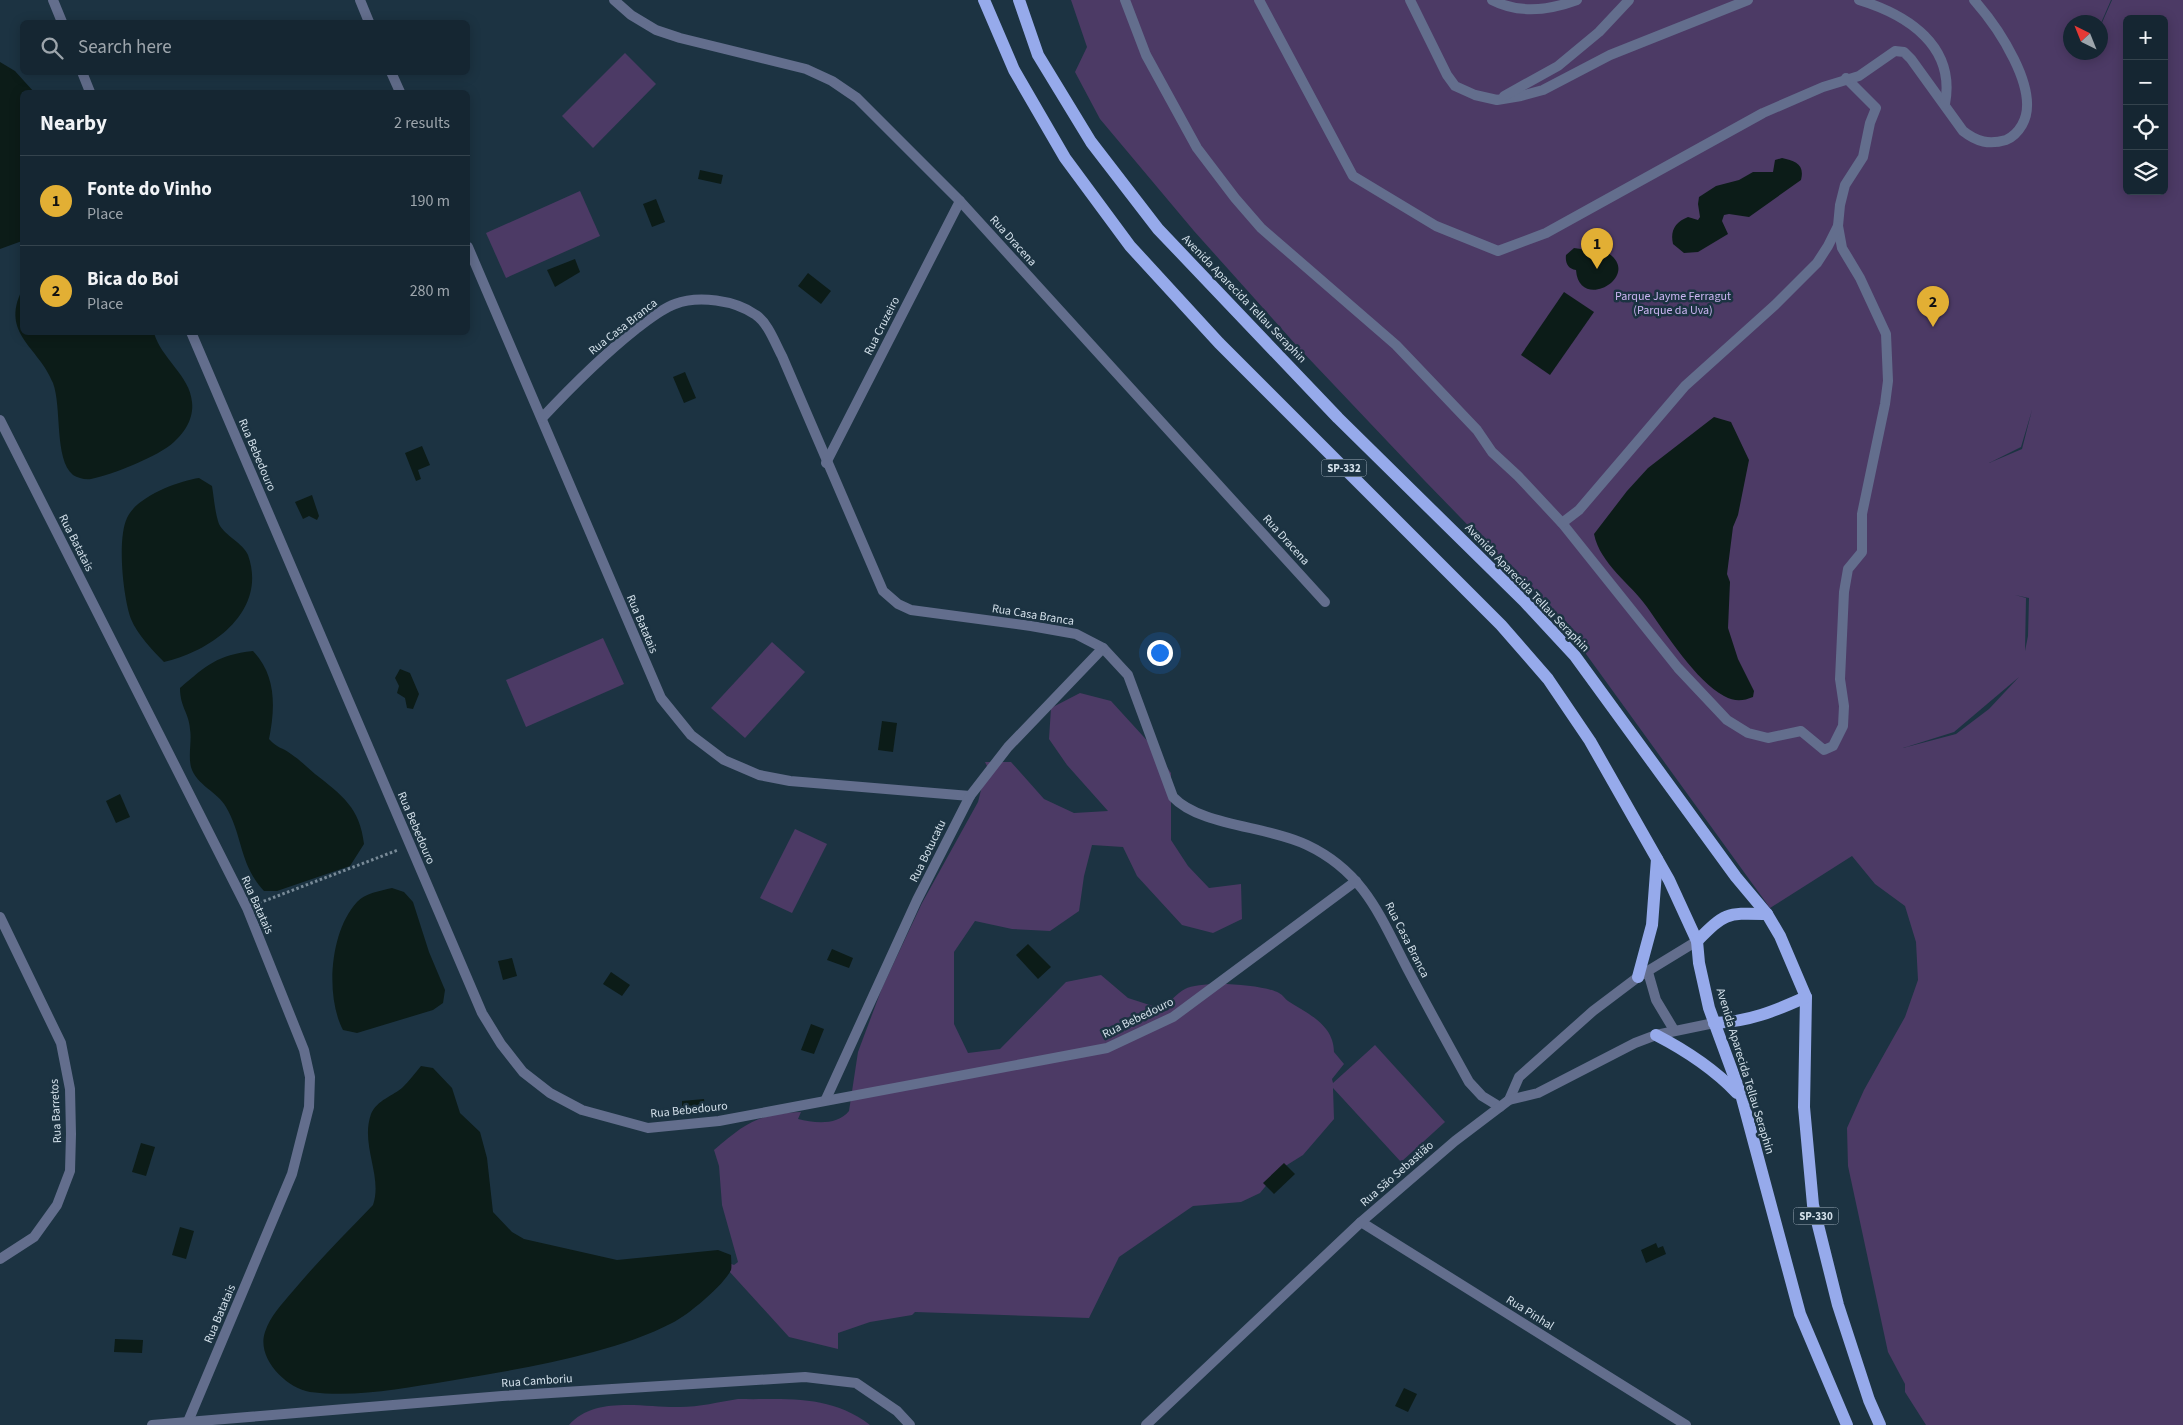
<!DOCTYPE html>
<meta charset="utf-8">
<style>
:root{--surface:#152632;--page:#1e2e3a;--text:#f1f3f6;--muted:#9da5ac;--line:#34434d;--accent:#e2af34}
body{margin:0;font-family:"Source Sans 3",sans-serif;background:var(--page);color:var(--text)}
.controls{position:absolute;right:15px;top:15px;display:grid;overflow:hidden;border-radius:8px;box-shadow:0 2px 12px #0003}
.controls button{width:45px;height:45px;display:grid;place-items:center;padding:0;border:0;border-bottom:1px solid var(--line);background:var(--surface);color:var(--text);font:25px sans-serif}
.compass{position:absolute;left:2063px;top:15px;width:45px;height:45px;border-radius:50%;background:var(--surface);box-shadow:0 2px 12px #0003;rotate:317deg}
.you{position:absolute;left:1159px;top:652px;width:18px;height:18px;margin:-12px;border:4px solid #fff;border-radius:50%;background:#1a73e8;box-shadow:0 0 0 8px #1a73e833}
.badge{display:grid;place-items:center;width:32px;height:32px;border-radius:50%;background:var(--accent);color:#111;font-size:16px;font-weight:700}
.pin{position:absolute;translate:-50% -41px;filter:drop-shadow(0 1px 2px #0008)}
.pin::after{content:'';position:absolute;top:26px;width:18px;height:15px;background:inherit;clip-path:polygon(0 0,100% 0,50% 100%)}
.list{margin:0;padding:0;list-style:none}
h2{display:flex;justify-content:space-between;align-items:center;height:65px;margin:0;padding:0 20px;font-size:21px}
h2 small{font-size:16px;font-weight:400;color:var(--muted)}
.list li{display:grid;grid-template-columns:32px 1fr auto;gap:15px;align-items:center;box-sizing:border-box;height:90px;padding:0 20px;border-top:1px solid var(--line)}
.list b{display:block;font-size:19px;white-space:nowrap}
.list p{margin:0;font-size:16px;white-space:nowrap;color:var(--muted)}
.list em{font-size:16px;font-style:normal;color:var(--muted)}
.icon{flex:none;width:28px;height:28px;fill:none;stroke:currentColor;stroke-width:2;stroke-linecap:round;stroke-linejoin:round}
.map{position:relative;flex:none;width:2183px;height:1425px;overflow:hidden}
.search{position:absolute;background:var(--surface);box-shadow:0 2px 12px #0003;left:20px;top:20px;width:450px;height:55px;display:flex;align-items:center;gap:12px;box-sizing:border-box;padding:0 18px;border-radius:8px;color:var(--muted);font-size:19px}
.panel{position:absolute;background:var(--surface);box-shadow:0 2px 12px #0003;left:20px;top:90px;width:450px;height:245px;border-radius:8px}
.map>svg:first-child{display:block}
.green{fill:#4c3a65;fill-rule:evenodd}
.water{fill:#0c1c18}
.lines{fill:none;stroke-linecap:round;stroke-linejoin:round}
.path{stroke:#798b98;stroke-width:3;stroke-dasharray:2.5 2.5;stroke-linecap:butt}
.lane{stroke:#636e8d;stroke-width:10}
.street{stroke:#636e8d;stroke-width:10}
.primary{stroke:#96aaeb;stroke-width:12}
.labels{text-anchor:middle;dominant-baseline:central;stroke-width:5;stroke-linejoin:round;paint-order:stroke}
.shield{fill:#1c3342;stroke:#9cacb8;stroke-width:1}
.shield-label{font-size:11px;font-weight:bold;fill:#d3e0ea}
.street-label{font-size:12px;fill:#d3e0ea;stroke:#1c3342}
.park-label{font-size:12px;fill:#cbb5f1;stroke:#1c3342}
</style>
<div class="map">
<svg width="2183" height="1425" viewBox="0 0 2183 1425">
<rect width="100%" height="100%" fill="#1c3342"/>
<g class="green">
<path d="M1071 0H2111L2101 23 2070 22V52H2100L2101 25 2112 0H2183V1425H1926L1905 1392V1384L1888 1352 1848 1166 1847 1128 1864 1090 1905 1017 1918 980 1916 942 1905 906 1875 884 1852 856 1770 908 1565 625 1424 480 1297 346 1194 231 1100 119 1075 72 1087 47ZM2127 19H2164V191H2127ZM2032 410 2022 449 1989 463 2021 447ZM2015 595 2029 598 2028 636 2025 651 2026 598ZM2019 677 1989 709 1956 734 1903 748 1954 732Z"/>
<path d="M625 53 656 84 593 148 562 116Z"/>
<path d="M580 191 600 236 506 278 486 233Z"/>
<path d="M603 638 624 684 526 727 506 680Z"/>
<path d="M772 642 805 672 745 738 711 708Z"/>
<path d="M1080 693 1111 701 1153 747 1171 773V840L1188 866 1209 888 1241 884 1242 919 1213 933 1182 925 1137 876 1123 847 1092 845 1084 876 1079 911 1050 931 1012 929 975 921 954 952V1024L968 1053 1000 1049 1066 982 1101 975 1128 998 1162 1009C1169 1003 1177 993 1185 989 1201 980 1263 984 1279 993 1283 995 1285 999 1288 1001 1306 1013 1334 1024 1334 1052L1344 1064 1332 1079 1333 1083 1375 1045 1445 1122 1401 1162 1333 1088 1334 1119 1303 1155 1279 1170 1260 1193 1241 1202 1193 1206 1119 1257 1089 1318 915 1312 912 1315 870 1322 838 1333V1349L789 1337 718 1259 734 1265 738 1262 722 1205 719 1166 714 1150C746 1123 757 1114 801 1112L798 1119C814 1123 837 1126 849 1111L858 1052 882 988 922 903 978 802 987 766 985 762H1011L1044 799 1074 813 1108 811 1067 765 1049 739 1051 708Z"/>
<path d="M795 829 827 844 792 913 760 898Z"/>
<path d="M738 1399C785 1400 830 1394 870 1425H569C595 1395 646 1408 680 1407 699 1407 719 1402 738 1399Z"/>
</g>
<g class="water">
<path d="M0 62 15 71 34 92H22V241L0 249Z"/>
<path d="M1782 158C1795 161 1805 164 1801 180L1749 217 1729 214 1724 215 1722 221 1728 234 1698 252 1684 253 1673 244C1670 231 1675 222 1688 217L1698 220 1700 217 1698 204 1699 197 1716 186 1739 180 1753 172H1773L1775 160Z"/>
<path d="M700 170 723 175 721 184 698 179Z"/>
<path d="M656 199 665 222 652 227 643 204Z"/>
<path d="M1574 248 1581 249 1586 252C1593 249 1601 248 1608 253 1643 276 1579 313 1576 270 1568 269 1565 263 1566 255Z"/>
<path d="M575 259 580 272 555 287 547 270Z"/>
<path d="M808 273 831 291 821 304 798 286Z"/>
<path d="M22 290V332L154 333C161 358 190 376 192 402 194 418 185 432 174 442 159 456 112 475 91 479 85 480 78 478 73 475 54 459 62 407 53 383 39 347 0 334 22 290Z"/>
<path d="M1564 292 1594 312 1550 375 1521 355Z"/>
<path d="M685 372 696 398 684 403 673 377Z"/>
<path d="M1714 417 1731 422 1749 460 1738 515 1733 527 1727 574 1730 582 1728 628 1738 659 1754 691 1753 697C1743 701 1735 702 1724 696 1696 681 1666 634 1647 607 1631 584 1600 564 1594 534L1627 491 1648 468Z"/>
<path d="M422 446 430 465 418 470 421 479 416 481 405 453Z"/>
<path d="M199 478 212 486C214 498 215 513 219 524 225 536 243 543 248 555 268 611 212 651 164 662 153 651 137 634 131 619 123 597 117 539 127 518 136 497 178 481 199 478Z"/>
<path d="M312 495 319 516 317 520 309 516 303 519 295 502Z"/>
<path d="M253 651C277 676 275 709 269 739 278 749 282 747 291 754 300 760 307 767 315 774 342 795 360 808 364 844L350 866 277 891H264C239 864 243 836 226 807 218 792 196 785 191 767 188 755 192 741 190 729 189 713 180 707 180 688 207 665 217 655 253 651Z"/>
<path d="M400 669 410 673 419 694 413 709 407 708 405 698 397 693 399 686 395 678Z"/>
<path d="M882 721 897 723 893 752 878 750Z"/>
<path d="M120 794 130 817 116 823 106 801Z"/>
<path d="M392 888 404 892 413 902 429 952 445 990 443 1003 433 1010 357 1033 343 1030C325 996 330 931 357 902 365 893 380 891 392 888Z"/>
<path d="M1028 944 1051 967 1038 979 1016 955Z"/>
<path d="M832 949 853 958 849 968 827 960Z"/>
<path d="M512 958 517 976 503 980 498 961Z"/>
<path d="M611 972 630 985 622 996 603 984Z"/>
<path d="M811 1024 824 1029 814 1054 801 1050Z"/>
<path d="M421 1066 433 1068 452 1088 460 1113 480 1132 487 1158 493 1212 512 1232 524 1239 617 1260 718 1250 731 1255C731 1260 732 1266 731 1270 724 1285 687 1316 672 1323 610 1355 519 1369 449 1381 403 1388 357 1398 310 1392 286 1388 256 1358 265 1332 270 1316 282 1304 293 1291 318 1261 345 1234 373 1205 383 1176 360 1145 371 1114 377 1100 393 1096 403 1087 409 1081 415 1073 421 1066Z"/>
<path d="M704 1099 705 1111 682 1112V1101Z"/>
<path d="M141 1143 155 1147 146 1176 132 1172Z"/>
<path d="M1284 1163 1295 1174 1274 1194 1263 1183Z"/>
<path d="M180 1227 194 1231 186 1259 172 1255Z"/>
<path d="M1656 1243 1658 1248 1663 1246 1666 1254 1646 1263 1641 1250Z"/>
<path d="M115 1339 143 1340 142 1353 114 1352Z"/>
<path d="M1404 1388 1417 1394 1408 1412 1395 1406Z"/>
</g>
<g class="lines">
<path class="path" d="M259 903 398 850"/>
<g class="lane">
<path d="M1125 0 1146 55 1197 148 1235 198 1261 228 1396 345 1477 430 1492 452 1518 476 1562 523 1678 668 1727 720 1748 733 1768 738 1801 731 1824 750 1833 746 1843 726 1844 706 1840 679 1844 592 1848 569 1862 552V514L1885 404 1888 381 1886 334 1860 278 1842 248 1838 226 1840 205 1845 185 1863 157 1870 123 1876 108 1846 78"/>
<path d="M1259 0 1353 176 1436 226 1498 251 1546 233 1763 113 1823 87 1859 76 1895 51 1904 52 1911 59 1963 131C1977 142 1989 145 2006 140 2013 137 2018 132 2022 125 2042 91 1997 26 1974 0"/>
<path d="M1410 0 1447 75 1455 86 1475 95 1497 100 1521 96 1543 90 1610 55 1748 0"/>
<path d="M1492 0C1519 14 1550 10 1577 0"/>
<path d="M1859 0C1908 15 1956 46 1945 104"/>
<path d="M1504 96 1558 66 1599 32 1629 0"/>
<path d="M1562 523 1579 510 1685 386 1775 305 1817 263 1828 246 1838 226"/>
</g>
<g class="street">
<path d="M53 0 62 22"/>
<path d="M360 0 369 22"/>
<path d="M614 0 631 15 656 30 680 38 806 69 832 81 857 98 960 201 1325 602"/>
<path d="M82 72 90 92"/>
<path d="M391 72 400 92"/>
<path d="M468 247 661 698 691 735 724 760 759 775 790 781 970 796"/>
<path d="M191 332 482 1013 501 1044 523 1072 550 1093 582 1110 648 1128 719 1121 1107 1048 1173 1017 1356 881"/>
<path d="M542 418C572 386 602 356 636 329 648 320 661 309 675 304 698 295 735 300 756 315 768 323 775 343 782 356L883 591 898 604 911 610 1031 626 1076 634 1103 648 1128 675 1173 797C1200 826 1268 826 1307 845 1364 872 1380 916 1407 968 1427 1006 1448 1044 1469 1082L1482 1096 1500 1107"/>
<path d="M0 420 247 908 304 1050 310 1077 309 1107 292 1174 187 1424"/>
<path d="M826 463 960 201"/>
<path d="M0 917 61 1043 70 1089 71 1134 70 1171 57 1205 34 1237 0 1259"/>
<path d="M1648 972 1656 1000 1674 1030"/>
<path d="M826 1099 917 900 970 796 1008 747 1103 648"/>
<path d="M1509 1100 1519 1077 1593 1011 1638 977 1697 941"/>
<path d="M1361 1222 1686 1425"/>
<path d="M152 1425 502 1396 805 1377 856 1383 897 1411 910 1425"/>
<path d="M1146 1425 1361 1222 1455 1141 1509 1100 1538 1093 1635 1043 1656 1035 1714 1023"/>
</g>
<g class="primary">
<path d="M984 0 1014 70 1065 158 1130 246 1219 343 1501 625 1548 679 1590 741 1669 880 1697 941 1699 963 1709 1008 1742 1098 1800 1314 1847 1425"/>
<path d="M1019 0 1038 55 1091 142 1158 229 1338 418 1524 601 1575 656 1736 877 1767 914 1780 936 1806 997 1804 1107 1813 1205 1838 1305 1869 1400 1880 1425"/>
<path d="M1697 941C1726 912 1726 913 1767 914"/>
<path d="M1638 977 1652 925 1657 859"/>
<path d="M1714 1023C1748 1022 1775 1011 1806 997"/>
<path d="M1656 1035C1687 1051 1713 1068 1737 1093"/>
</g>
</g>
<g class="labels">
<g class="shield">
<rect x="1321.5" y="459.5" width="45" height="17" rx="4"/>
<rect x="1793.5" y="1207.5" width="45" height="17" rx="4"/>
</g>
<g class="shield-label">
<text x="1344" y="468">SP-332</text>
<text x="1816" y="1216">SP-330</text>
</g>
<g class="street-label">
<text transform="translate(1013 241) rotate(48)">Rua Dracena</text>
<text transform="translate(1244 299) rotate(46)">Avenida Aparecida Tellau Seraphin</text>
<text transform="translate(882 326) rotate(-63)">Rua Cruzeiro</text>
<text transform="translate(623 327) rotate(-38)">Rua Casa Branca</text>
<text transform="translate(257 455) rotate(67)">Rua Bebedouro</text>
<text transform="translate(1286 540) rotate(48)">Rua Dracena</text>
<text transform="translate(76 543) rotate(63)">Rua Batatais</text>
<text transform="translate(1527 588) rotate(46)">Avenida Aparecida Tellau Seraphin</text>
<text transform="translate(1033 615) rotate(9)">Rua Casa Branca</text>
<text transform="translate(642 624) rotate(67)">Rua Batatais</text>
<text transform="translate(416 828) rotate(67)">Rua Bebedouro</text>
<text transform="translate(928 851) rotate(-64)">Rua Botucatu</text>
<text transform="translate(257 905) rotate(66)">Rua Batatais</text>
<text transform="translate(1407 940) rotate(63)">Rua Casa Branca</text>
<text transform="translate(1138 1018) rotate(-26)">Rua Bebedouro</text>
<text transform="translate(1745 1071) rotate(73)">Avenida Aparecida Tellau Seraphin</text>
<text transform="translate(689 1110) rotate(-6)">Rua Bebedouro</text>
<text transform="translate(56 1111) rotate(-93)">Rua Barretos</text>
<text transform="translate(1397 1174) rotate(-41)">Rua São Sebastião</text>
<text transform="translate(1530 1313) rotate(32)">Rua Pinhal</text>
<text transform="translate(220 1314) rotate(-67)">Rua Batatais</text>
<text transform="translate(537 1381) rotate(-4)">Rua Camboriu</text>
</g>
<g class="park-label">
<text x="1673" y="296">Parque Jayme Ferragut<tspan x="1673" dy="14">(Parque da Uva)</tspan></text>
</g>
</g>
</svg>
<div class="controls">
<button>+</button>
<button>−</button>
<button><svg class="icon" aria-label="locate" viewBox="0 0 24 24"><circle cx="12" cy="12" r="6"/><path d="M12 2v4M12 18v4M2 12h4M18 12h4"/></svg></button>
<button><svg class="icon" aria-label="layers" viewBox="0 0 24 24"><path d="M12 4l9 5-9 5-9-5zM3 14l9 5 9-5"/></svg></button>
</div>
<svg class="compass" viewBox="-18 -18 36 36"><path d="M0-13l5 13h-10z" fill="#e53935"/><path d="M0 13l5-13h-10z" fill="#9da5ac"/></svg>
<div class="you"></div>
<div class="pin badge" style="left:1597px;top:269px">1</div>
<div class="pin badge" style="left:1933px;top:327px">2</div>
<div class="search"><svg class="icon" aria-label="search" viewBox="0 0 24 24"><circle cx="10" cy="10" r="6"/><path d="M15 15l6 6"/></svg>Search here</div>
<section class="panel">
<h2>Nearby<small>2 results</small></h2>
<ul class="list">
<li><span class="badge">1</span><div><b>Fonte do Vinho</b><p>Place</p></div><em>190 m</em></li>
<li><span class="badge">2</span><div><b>Bica do Boi</b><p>Place</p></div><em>280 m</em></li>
</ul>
</section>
</div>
